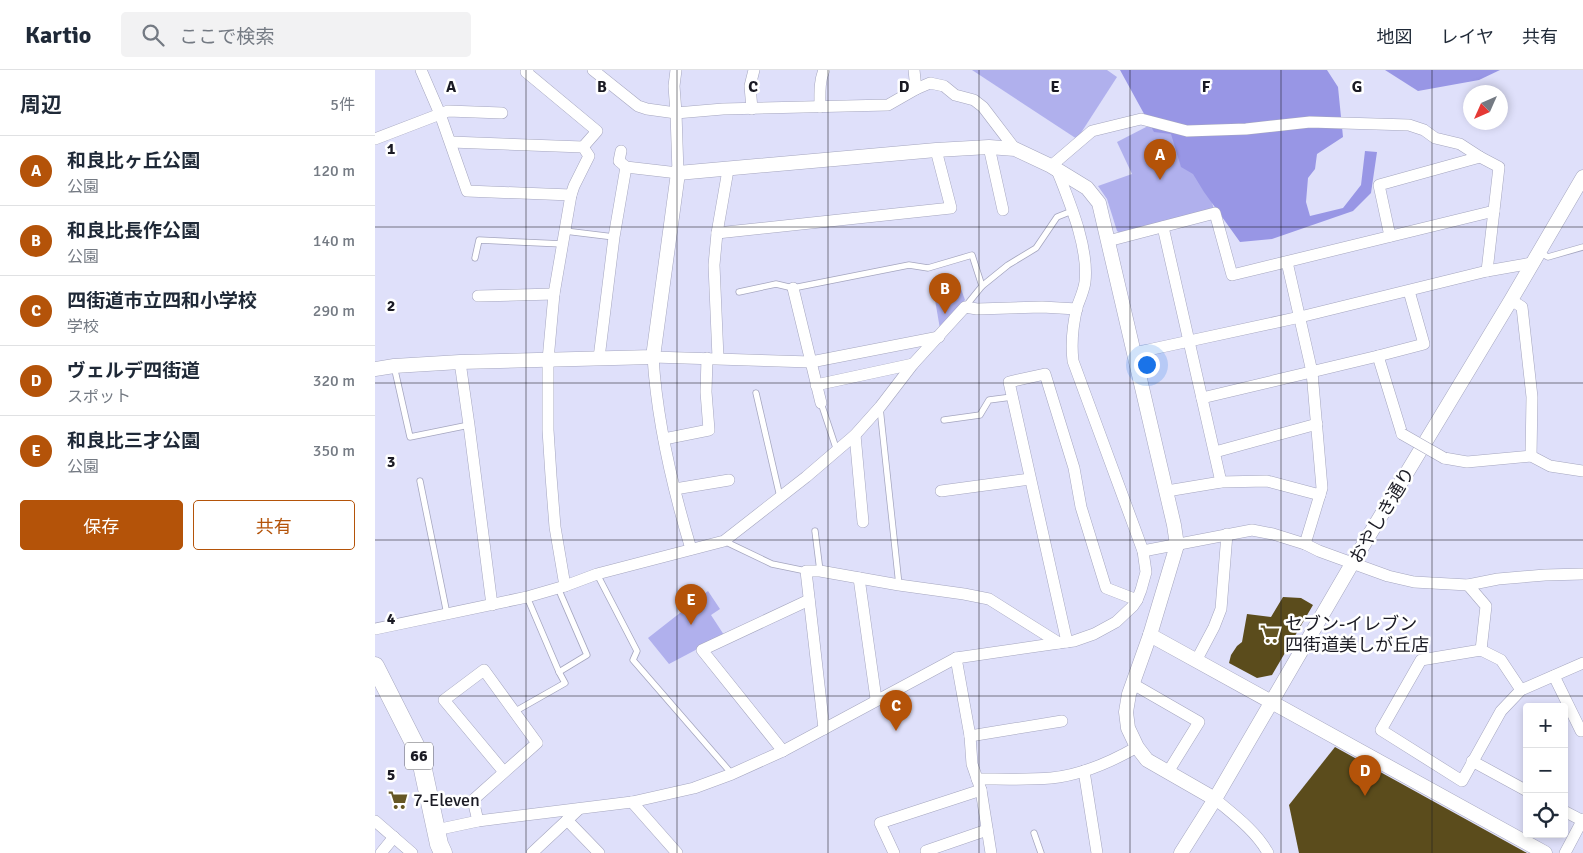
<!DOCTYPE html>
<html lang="ja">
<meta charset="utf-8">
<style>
:root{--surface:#fff;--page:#f2f2f3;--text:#1f2937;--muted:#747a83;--line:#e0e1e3;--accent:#b45309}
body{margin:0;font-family:Signika,"Noto Sans JP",sans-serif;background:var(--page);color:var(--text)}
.controls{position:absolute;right:15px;bottom:15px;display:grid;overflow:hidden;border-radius:5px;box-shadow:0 2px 8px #0003}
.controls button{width:45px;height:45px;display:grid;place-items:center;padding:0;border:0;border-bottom:1px solid var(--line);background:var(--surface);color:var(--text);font:25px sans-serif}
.compass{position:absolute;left:1088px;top:15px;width:45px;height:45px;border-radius:50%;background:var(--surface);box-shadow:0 2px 8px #0003;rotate:225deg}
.you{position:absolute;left:771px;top:294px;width:18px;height:18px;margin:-12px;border:4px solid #fff;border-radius:50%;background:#1a73e8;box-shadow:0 0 0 8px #1a73e833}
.badge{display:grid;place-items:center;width:32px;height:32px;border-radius:50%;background:var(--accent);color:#fff;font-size:16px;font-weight:700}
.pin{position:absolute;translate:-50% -41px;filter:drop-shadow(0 1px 2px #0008)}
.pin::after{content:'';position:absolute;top:26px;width:18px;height:15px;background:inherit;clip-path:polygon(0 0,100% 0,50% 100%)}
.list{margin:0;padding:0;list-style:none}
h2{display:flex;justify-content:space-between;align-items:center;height:65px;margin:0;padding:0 20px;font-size:21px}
h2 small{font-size:16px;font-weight:400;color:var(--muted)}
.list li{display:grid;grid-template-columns:32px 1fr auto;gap:15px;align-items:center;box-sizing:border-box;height:70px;padding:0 20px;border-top:1px solid var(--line)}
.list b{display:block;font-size:19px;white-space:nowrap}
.list p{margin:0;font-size:16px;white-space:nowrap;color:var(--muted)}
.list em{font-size:16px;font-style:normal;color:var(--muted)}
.actions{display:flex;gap:10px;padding:15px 20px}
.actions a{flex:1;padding:11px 0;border:1px solid var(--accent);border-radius:5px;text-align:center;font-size:18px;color:var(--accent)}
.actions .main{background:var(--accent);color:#fff}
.icon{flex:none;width:28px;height:28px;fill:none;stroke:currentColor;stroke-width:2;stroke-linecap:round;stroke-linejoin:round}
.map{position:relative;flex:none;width:1208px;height:783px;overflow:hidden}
header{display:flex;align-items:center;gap:30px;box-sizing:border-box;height:70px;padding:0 25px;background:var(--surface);border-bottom:1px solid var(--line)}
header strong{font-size:24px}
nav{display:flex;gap:28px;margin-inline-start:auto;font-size:18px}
.search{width:350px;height:45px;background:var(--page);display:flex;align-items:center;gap:12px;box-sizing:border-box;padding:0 18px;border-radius:5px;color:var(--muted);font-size:19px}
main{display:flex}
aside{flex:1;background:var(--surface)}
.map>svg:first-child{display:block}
.green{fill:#b0b0ed}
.forest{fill:#9896e5}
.building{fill:#5b4c1c}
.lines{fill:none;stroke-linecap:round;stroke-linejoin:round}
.service-casing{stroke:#a5a6bf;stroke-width:7}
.minor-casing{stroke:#a5a6bf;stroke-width:12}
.tertiary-casing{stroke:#a5a6bf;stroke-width:15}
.primary-casing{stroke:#a5a6bf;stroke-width:19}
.service{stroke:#fff;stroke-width:5.5}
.minor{stroke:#fff;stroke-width:11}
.tertiary{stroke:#fff;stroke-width:14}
.primary{stroke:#fff;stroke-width:18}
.minor-bridge-casing{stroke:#a5a6bf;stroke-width:12;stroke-linecap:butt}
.minor-bridge{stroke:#fff;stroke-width:11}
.grid{fill:none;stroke:#1a1a23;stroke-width:1;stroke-opacity:0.55}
.labels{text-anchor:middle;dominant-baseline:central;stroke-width:5;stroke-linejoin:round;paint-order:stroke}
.shield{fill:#fff;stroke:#5f5f65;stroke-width:1}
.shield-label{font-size:16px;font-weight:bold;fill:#1a1a23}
.street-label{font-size:18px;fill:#1a1a23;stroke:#fff}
.poi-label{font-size:18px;fill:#1a1a23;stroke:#fff;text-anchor:start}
.grid-label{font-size:16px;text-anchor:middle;font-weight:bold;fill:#1a1a23;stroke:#fff;stroke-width:5;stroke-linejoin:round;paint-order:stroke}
</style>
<header>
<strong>Kartio</strong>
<div class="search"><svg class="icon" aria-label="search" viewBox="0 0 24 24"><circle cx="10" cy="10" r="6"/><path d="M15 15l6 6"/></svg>ここで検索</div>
<nav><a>地図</a><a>レイヤ</a><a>共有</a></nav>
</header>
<main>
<aside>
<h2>周辺<small>5件</small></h2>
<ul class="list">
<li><span class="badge">A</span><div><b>和良比ヶ丘公園</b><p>公園</p></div><em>120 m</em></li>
<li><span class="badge">B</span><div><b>和良比長作公園</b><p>公園</p></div><em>140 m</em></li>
<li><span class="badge">C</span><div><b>四街道市立四和小学校</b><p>学校</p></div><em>290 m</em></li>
<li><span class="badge">D</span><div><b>ヴェルデ四街道</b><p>スポット</p></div><em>320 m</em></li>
<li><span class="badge">E</span><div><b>和良比三才公園</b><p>公園</p></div><em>350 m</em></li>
</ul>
<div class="actions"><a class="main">保存</a><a>共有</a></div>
</aside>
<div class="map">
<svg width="1208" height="783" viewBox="0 0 1208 783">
<rect width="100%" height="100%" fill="#dfe0fa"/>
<g class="green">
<path d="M597 0H732L742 7 702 69Z"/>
<path d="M773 56 817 70 839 139 745 163 742 161 732 129 723 116 757 104 742 72Z"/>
<path d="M585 216 590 230 565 259 559 224Z"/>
<path d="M333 521 345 539 336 545 349 565 294 594 273 568Z"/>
</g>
<g class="forest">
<path d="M745 0H952L963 17 968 67 942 84 940 99 933 108 931 132 935 146 968 138 986 115 990 81 1002 82 996 123 978 141 897 169 865 172 829 122 818 104 806 97 796 64 779 62Z"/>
<path d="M1010 0H1125L1104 10 1043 21Z"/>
</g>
<g class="building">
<path d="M908 527 926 528 938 535 897 605 882 608 854 593 856 585 862 576 867 572 872 544 896 547Z"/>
<path d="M960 677 1152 783H924L914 735Z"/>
</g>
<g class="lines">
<defs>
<g id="service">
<path d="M190 161 239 167"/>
<path d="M1164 182 1173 187 1208 177"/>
<path d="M100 188 104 170 188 174"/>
<path d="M607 216 633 195 661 178 682 147 697 141"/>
<path d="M364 222 401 214 418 218 534 195 553 198 597 185 607 216 590 237"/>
<path d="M19 296 35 367 94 355"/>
<path d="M381 323 405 427"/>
<path d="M446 333 462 381"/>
<path d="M505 338 524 515"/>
<path d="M569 350 605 345 614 330 637 327"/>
<path d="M45 411 72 544"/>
<path d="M440 461 445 501"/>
<path d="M349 471 397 494 431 501"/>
<path d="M222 504 262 581 258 590 357 704"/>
<path d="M183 518 212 585 184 602"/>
<path d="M139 642 190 613 184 602 152 527"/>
<path d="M659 763 666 783"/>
</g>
<g id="minor">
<path d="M46 0 65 44 92 121 196 125"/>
<path d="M153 0 151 2 222 61 208 77"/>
<path d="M218 0 263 36 272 39 301 43 348 39 513 35 541 19 555 13 569 16 580 25 599 30 608 37 640 79"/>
<path d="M539 0 541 19"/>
<path d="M445 37C445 24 444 12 449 0"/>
<path d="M377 39 375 16 379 0"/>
<path d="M0 69 73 41 127 43"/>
<path d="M76 72 208 77 214 86 199 116 196 125 179 224 173 290V360L176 406 180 457 190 516"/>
<path d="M614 77 628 140"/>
<path d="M676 96 717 61 766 49 812 61 871 59 935 52 1034 55 1049 60 1060 68 1085 74 1105 87 1124 97 1112 201"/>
<path d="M251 97 303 103 301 43 299 16 301 0"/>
<path d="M788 157 846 412"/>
<path d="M342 163 576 138 561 80"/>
<path d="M1015 166 1004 115 1105 87"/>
<path d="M733 171 840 143 857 205 1119 141"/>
<path d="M912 192 937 302 947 418 930 474"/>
<path d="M418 218 446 333"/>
<path d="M103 226 179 224"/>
<path d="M1136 230 1147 237 1157 327 1156 386"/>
<path d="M759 283 925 247 1112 201 1157 193"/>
<path d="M1003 286 1049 274 1034 221"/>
<path d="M224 288 239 167 251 97 244 91 246 81"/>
<path d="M343 288 339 195 342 163 353 100"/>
<path d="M85 292 94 355 117 535"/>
<path d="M441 315 538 294"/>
<path d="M827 328 1003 286 1027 364"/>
<path d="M480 365 488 452"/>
<path d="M289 369 334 360 331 322 332 288"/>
<path d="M840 382 942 354"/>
<path d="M1069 388 1092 392 1156 386 1175 396 1208 401"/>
<path d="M300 419 354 410"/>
<path d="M566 421 655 409"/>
<path d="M792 421 846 412 892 411 945 425"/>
<path d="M316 479C297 416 282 352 278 287L436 292 564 267"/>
<path d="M768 481 877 460 898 464 930 474 944 481 1013 506 1039 512 1093 515 1123 509 1170 505 1208 504"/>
<path d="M484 508 501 629"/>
<path d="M1093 515 1111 536 1106 580"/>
<path d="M0 559 152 527 190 516 222 504 349 471 431 407 480 365 505 337 538 294 590 237 602 239 667 237 702 239"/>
<path d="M692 572 634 312 670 304 699 398 706 437 731 518 762 530"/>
<path d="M581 588 595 666 597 694 606 720 616 783"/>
<path d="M821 591 839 557 846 539 852 464"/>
<path d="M1179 606 1206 661"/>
<path d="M758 614 824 652 793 702"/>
<path d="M1146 620 1126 590 1106 580 1046 590 1006 660 1087 711 1126 641 1146 620 1208 593"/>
<path d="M449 659 431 501H445L524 515 589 524 614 529 684 573"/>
<path d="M595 666 687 651"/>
<path d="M408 681 327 580 434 530"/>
<path d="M1097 691 1152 721"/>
<path d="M709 701 722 783"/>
<path d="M602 709C626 709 652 710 676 708 706 705 736 692 762 677"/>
<path d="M840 729C859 745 881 761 893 783"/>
<path d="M257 732 302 783"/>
<path d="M1189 741 1208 751"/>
<path d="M192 750 224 783"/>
<path d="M0 751 37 783"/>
<path d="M103 751 98 730 162 673 109 600 69 630 129 702"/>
<path d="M61 760 103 751 257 732 319 718 357 704 408 681 581 588 684 573 699 571 719 564 741 552 758 536 762 530 766 520 771 502 768 481 698 291C696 274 698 254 702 237 705 229 709 220 710 212 714 177 694 131 682 100"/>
<path d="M6 783 19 767"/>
<path d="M157 783 204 739"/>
<path d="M519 783 505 753 606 720"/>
<path d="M552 783 551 781 612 760"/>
<path d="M1190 783 1208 749"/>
</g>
<g id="tertiary">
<path d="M0 299 19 296 85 292 278 287 303 103 561 80 614 77 640 79 676 96 712 118 724 133 799 455 802 475 775 565 754 624 751 642 753 658 762 677 772 690 840 729"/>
<path d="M775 565 1170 783"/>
<path d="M806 783 840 729 978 492 1136 230 1208 107"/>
</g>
<path id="primary" d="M0 596 40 675 47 695 64 774 68 783"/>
</defs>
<use href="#service" class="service-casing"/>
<use href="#minor" class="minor-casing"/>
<use href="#tertiary" class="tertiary-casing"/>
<use href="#primary" class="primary-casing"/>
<use href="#service" class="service"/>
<use href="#minor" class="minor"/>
<use href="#tertiary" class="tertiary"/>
<use href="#primary" class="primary"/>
<defs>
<path id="minor-bridge" d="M1027 364 1069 388"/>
</defs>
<use href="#minor-bridge" class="minor-bridge-casing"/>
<use href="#minor-bridge" class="minor-bridge"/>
</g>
<path class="grid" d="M151 0V783M302 0V783M453 0V783M604 0V783M755 0V783M906 0V783M1057 0V783M0 157H1208M0 313H1208M0 470H1208M0 626H1208"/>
<defs>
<symbol id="supermarket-bare" viewBox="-9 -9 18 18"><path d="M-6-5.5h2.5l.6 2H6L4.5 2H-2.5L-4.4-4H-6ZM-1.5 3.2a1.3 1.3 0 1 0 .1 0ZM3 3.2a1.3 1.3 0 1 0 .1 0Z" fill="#665724" stroke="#fff" stroke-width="2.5" paint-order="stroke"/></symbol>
</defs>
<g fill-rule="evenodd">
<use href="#supermarket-bare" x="881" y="550" width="28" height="28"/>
<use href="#supermarket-bare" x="9" y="716" width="28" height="28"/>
</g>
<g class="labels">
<rect class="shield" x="30" y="672.5" width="28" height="27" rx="4"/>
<g class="shield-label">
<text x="44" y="686">66</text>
</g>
<g class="street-label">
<text transform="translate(1007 445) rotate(-59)">おやしき通り</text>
</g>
<g class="poi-label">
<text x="910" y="554">セブン-イレブン<tspan x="910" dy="21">四街道美しが丘店</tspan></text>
<text x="38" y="730">7-Eleven</text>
</g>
</g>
<g class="grid-label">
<text x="76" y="22">A</text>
<text x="227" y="22">B</text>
<text x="378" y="22">C</text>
<text x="529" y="22">D</text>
<text x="680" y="22">E</text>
<text x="831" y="22">F</text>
<text x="982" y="22">G</text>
<text x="16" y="84">1</text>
<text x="16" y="241">2</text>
<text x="16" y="397">3</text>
<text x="16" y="554">4</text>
<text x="16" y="710">5</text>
</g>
</svg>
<div class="controls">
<button>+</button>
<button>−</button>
<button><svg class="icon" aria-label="locate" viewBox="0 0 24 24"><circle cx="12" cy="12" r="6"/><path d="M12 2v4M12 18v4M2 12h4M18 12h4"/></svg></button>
</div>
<svg class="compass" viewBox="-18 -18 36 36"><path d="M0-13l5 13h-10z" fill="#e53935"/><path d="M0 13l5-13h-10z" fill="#747a83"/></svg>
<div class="you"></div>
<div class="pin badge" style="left:785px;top:110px">A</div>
<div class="pin badge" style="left:570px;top:244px">B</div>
<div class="pin badge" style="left:521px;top:661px">C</div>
<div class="pin badge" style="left:990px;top:726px">D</div>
<div class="pin badge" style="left:316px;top:555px">E</div>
</div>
</main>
